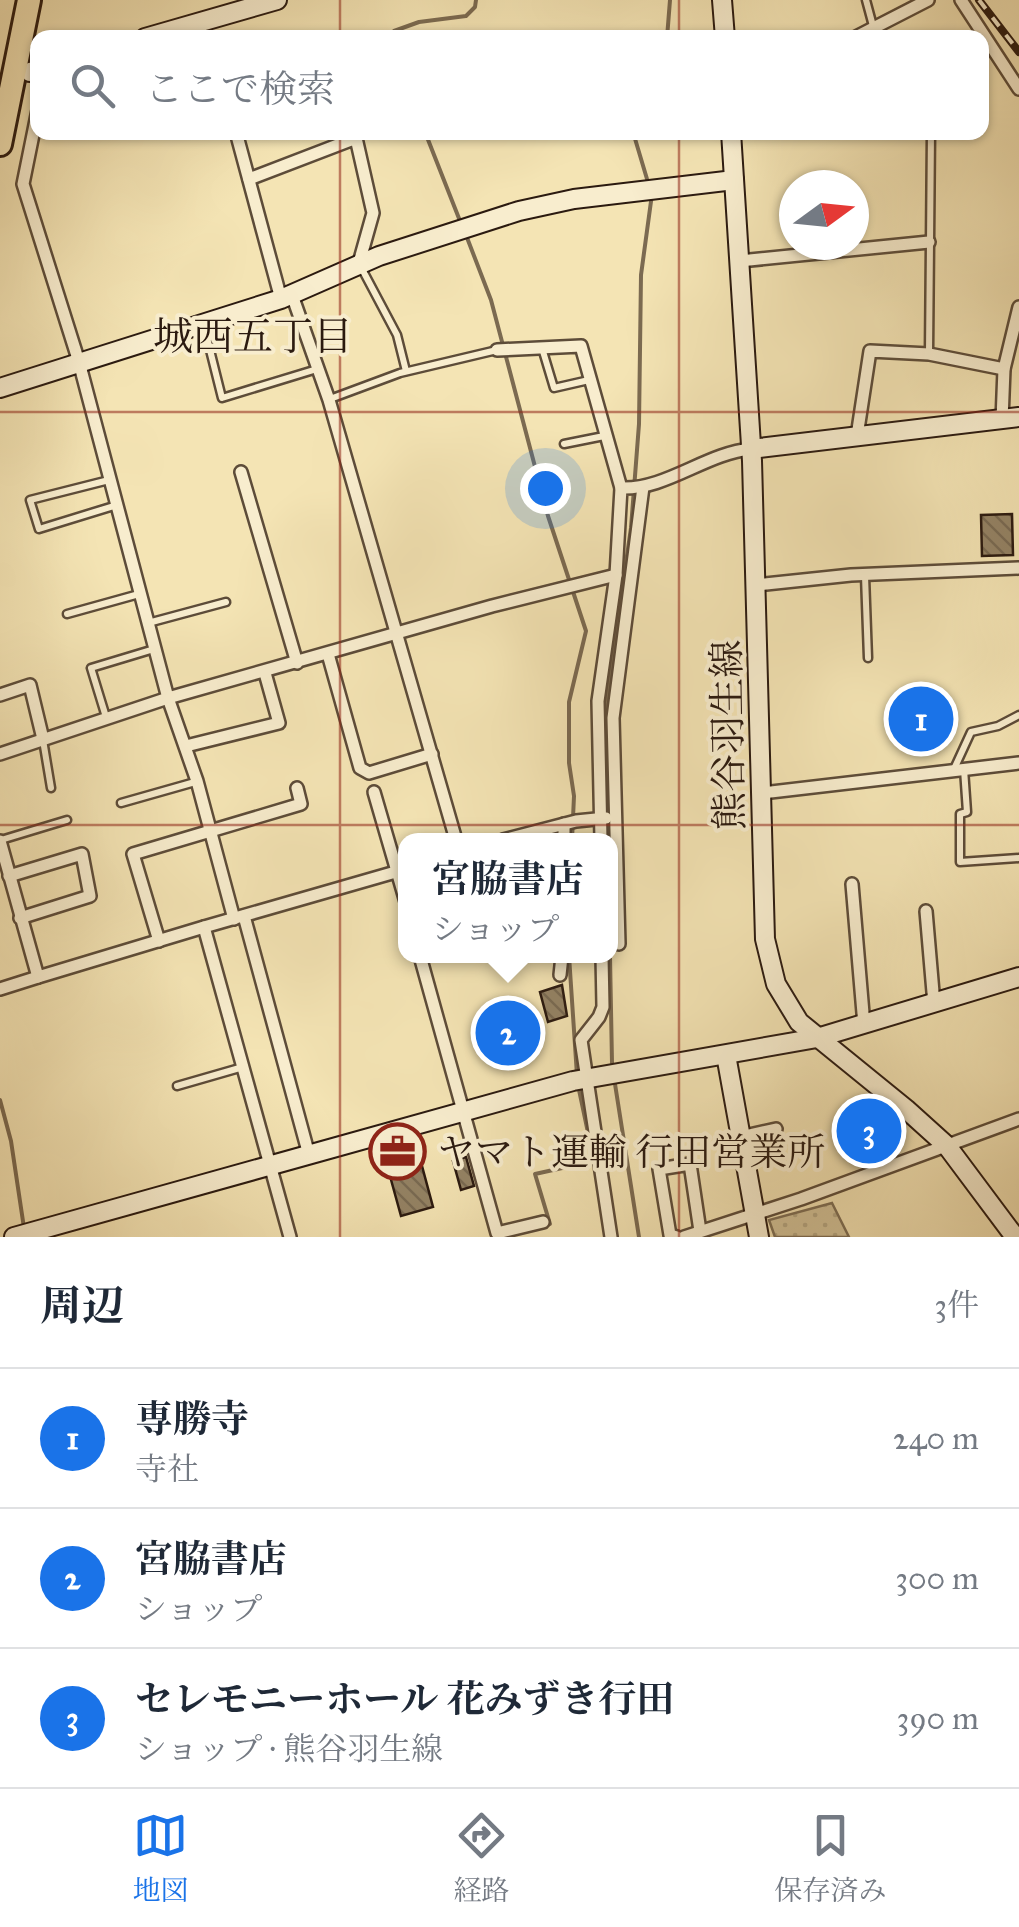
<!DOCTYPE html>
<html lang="ja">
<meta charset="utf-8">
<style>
:root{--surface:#fff;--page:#f2f2f3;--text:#1f2937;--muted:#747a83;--line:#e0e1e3;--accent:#1a73e8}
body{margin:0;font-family:"IM FELL Great Primer","Noto Serif JP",serif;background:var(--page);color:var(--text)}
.compass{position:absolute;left:779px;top:170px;width:90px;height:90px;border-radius:50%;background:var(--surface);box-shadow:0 2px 8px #0004;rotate:75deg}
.you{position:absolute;left:545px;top:488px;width:35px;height:35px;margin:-25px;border:8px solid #fff;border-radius:50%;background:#1a73e8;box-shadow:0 0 0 15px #1a73e833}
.badge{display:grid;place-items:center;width:65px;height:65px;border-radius:50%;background:var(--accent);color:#fff;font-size:32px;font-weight:700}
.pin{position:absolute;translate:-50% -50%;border:5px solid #fff;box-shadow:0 2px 10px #0006}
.popup{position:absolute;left:398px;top:833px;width:220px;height:130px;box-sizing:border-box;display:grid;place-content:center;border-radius:20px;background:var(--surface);filter:drop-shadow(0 2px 8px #0005);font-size:32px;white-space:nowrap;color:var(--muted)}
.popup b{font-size:38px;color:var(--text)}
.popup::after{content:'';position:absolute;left:50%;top:100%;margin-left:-20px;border:20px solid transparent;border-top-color:var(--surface)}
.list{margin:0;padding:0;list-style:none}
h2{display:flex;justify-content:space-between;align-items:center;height:130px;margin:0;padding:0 40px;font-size:42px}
h2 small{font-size:32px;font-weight:400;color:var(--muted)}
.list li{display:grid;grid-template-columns:65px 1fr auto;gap:30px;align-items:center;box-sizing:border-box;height:140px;padding:0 40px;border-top:2px solid var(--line)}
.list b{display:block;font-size:38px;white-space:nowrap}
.list p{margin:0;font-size:32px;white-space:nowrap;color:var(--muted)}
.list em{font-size:32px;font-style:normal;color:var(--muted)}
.icon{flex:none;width:55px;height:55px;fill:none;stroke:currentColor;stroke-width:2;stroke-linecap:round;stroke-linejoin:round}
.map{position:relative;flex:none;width:1019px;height:1237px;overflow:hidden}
.search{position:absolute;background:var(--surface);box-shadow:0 2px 8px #0004;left:30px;right:30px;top:30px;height:110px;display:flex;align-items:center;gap:25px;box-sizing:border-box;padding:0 35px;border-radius:20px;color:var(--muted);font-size:38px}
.sheet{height:550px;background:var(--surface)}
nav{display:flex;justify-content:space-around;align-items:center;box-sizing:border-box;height:140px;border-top:2px solid var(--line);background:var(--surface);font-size:28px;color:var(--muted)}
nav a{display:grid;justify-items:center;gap:5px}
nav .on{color:var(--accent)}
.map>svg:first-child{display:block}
.grass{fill:url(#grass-dots);stroke:#7e6e54;stroke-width:2.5}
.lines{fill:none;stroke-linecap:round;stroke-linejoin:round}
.stream{stroke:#7b6a51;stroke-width:4}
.building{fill:url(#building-back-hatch);stroke:#2b1a10;stroke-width:2.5}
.lane-casing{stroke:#5d4c39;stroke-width:11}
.street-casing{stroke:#5d4c39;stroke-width:16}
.secondary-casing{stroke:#2b1a10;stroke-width:22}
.highway-casing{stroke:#2b1a10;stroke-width:28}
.lane{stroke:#f8edce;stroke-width:6}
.street{stroke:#f8edce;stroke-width:11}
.secondary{stroke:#f8edce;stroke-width:18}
.highway{stroke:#f4e4b4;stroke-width:22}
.rail-casing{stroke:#2b1a10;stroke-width:8}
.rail{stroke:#f8edce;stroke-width:4;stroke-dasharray:11;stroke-linecap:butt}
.grid{fill:none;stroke:#8f2418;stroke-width:2.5;stroke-opacity:0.55}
.labels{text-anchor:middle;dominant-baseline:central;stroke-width:8;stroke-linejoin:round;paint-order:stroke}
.street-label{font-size:38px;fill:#2b1a10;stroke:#f8edce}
.poi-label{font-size:38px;fill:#2b1a10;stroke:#f8edce;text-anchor:start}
.neighbourhood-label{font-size:40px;fill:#2b1a10;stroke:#f8edce}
</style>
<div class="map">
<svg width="1019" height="1237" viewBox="0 0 1019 1237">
<defs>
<pattern id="grass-dots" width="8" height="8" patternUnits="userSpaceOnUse" patternTransform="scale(2.5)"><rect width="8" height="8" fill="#d2c298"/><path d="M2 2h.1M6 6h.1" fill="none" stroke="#b4a682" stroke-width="1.8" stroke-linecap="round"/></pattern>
<pattern id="building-back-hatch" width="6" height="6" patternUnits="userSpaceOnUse" patternTransform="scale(2.5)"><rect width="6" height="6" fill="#948365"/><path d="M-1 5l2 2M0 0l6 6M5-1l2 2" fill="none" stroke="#796a52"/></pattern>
</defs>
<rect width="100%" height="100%" fill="#f4e4b4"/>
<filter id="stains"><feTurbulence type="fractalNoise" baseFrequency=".002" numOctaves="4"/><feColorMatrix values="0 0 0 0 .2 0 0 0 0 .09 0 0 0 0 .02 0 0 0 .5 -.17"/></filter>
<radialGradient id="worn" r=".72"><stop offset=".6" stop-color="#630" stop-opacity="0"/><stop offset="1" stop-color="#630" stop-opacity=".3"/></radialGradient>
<path class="grass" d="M832 1203 849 1237H775L769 1220Z"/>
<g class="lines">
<g class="stream">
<path d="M395 38 394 31 419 22 466 16 475 7 476 0"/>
<path d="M667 38 670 0"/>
<path d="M425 132 460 221"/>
<path d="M633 132 647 179"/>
<path d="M466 235 491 300 548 516 586 631 569 702V763L574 796 572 840"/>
<path d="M608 840 606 700 631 528 639 424 641 275 652 194"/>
<path d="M569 956 577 1075"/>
<path d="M610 956 612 1063"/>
<path d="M615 1084 639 1237"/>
<path d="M0 1100 11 1141 24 1228"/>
<path d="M545 1225 550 1224 535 1174 594 1161 578 1085"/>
</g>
</g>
<g class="building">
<path d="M1012 514 1013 555 982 556 981 515Z"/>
<path d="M562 985 567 1016 548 1022 540 992Z"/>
<path d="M526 1010 535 1043 489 1055 480 1023Z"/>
<path d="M882 1107 893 1144 854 1154 844 1118Z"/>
<path d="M409 1140 413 1156 419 1155 433 1207 401 1216 382 1147Z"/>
<path d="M466 1157 474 1186 461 1190 453 1161Z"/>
</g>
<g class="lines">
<defs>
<g id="lane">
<path d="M866 0 873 26"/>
<path d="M362 269 397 335 406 371"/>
<path d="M204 326 222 398 317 369"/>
<path d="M542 348 554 388 589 380"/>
<path d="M929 353 931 132"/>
<path d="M330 399 400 373 497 350"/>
<path d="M564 444 604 436"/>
<path d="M109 480 30 500 39 529 117 505"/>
<path d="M865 576 868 658"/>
<path d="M67 614 139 594"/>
<path d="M148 623 226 602"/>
<path d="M106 717 91 668 154 649"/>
<path d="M43 740 51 788"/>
<path d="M954 769 971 732 998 726 1019 715"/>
<path d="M964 769 967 812 960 814V862L1019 858"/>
<path d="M121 803 195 782"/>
<path d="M1 840 67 820"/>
<path d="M177 1086 243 1067"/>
</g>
<g id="street">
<path d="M961 0 1019 89"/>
<path d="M854 38 928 0"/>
<path d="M38 110 23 184 79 362 168 698 197 781 234 919"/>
<path d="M236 132 281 299"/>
<path d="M249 179 356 138 373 213 359 263"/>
<path d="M740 261 929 242"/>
<path d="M292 295 329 400 456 840"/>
<path d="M497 350 581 346 621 488"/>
<path d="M1002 420 1004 369 1019 307"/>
<path d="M857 436 870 351 929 354 1004 369"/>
<path d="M241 472 297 663"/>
<path d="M756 585 851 575 1019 568"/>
<path d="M328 654 360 768 369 773 432 754"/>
<path d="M0 695 30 685 43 739"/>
<path d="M186 746 279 723 265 673"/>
<path d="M0 754 168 698 492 606 616 575"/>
<path d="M374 792 406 902"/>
<path d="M762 793 1019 763"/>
<path d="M503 840 576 821 606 818"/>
<path d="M564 840V824"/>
<path d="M601 840 598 701 616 575 621 488C666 490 706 453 751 449"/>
<path d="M0 841 38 977 204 927"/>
<path d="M9 876 82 854 90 896 20 918"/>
<path d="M852 884 864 1025"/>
<path d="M926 911 934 1004"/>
<path d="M244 916 309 1155"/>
<path d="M159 941 133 854 301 804 297 788"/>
<path d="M619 944 613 718 643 487"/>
<path d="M420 956 497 1233 543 1222"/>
<path d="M602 956 603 1007 599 1017 581 1040 611 1237"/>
<path d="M560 975 562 956"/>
<path d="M0 989 38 977"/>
<path d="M740 1137 776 1129"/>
<path d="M290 1237 204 927 406 869"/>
<path d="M677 1237 670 1235 659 1169 690 1164 700 1231"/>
<path d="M684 1237 801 1199 1019 1119"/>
</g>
<g id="secondary">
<path d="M722 0 725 38"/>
<path d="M145 38 277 0"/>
<path d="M30 72 38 70"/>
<path d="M731 132 752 461 765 939 776 984 799 1022 906 1109 947 1146 1015 1237"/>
<path d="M0 388 281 299 379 256 519 211 574 199 734 180"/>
<path d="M751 449 1019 417"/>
<path d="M726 1055 759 1237"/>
<path d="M14 1237 573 1081 817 1038 1019 977"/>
</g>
<path id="highway" d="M0 144 29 0"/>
</defs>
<use href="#lane" class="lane-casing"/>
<use href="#street" class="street-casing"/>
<use href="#secondary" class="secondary-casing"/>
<use href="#highway" class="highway-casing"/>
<use href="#lane" class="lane"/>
<use href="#street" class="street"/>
<use href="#secondary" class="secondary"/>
<use href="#highway" class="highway"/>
<defs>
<path id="rail" d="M979 0 1019 52"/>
</defs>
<use href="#rail" class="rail-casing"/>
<use href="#rail" class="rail"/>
</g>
<path class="grid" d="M340 0V38M679 0V38M340 132V1237M679 132V1237M0 412H1019M0 825H1019"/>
<defs>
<symbol id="office-ring" viewBox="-11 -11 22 22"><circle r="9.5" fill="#f8edce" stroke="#8f2418" stroke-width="1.5"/><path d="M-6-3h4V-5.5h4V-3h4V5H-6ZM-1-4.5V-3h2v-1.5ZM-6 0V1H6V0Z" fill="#8f2418"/></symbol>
</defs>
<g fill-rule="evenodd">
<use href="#office-ring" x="366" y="1120" width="63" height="63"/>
</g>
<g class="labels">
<g class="street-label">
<text transform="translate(728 735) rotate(-91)">熊谷羽生線</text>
</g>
<g class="poi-label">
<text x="437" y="1152">ヤマト運輸 行田営業所</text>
</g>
<g class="neighbourhood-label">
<text x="253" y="336">城西五丁目</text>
</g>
</g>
<rect width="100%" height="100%" filter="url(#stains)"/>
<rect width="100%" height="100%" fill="url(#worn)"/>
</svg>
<svg class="compass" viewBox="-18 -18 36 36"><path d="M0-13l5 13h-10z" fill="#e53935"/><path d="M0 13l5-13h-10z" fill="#747a83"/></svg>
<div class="you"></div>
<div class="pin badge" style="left:921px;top:719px">1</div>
<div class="pin badge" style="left:508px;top:1033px">2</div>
<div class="popup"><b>宮脇書店</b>ショップ</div>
<div class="pin badge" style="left:869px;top:1131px">3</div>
<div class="search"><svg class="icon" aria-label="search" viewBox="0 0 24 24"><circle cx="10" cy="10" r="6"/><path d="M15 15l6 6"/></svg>ここで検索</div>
</div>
<section class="sheet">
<h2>周辺<small>3件</small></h2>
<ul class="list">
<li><span class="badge">1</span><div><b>専勝寺</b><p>寺社</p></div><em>240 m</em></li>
<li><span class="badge">2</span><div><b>宮脇書店</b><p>ショップ</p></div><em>300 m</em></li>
<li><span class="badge">3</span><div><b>セレモニーホール 花みずき行田</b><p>ショップ · 熊谷羽生線</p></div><em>390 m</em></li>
</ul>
</section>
<nav>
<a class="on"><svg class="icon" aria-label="map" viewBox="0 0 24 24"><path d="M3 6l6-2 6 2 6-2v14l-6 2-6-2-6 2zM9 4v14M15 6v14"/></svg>地図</a>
<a><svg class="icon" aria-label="directions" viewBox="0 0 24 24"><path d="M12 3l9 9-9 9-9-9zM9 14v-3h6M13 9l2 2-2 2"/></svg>経路</a>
<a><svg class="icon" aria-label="saved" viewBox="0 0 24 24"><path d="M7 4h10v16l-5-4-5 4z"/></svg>保存済み</a>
</nav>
